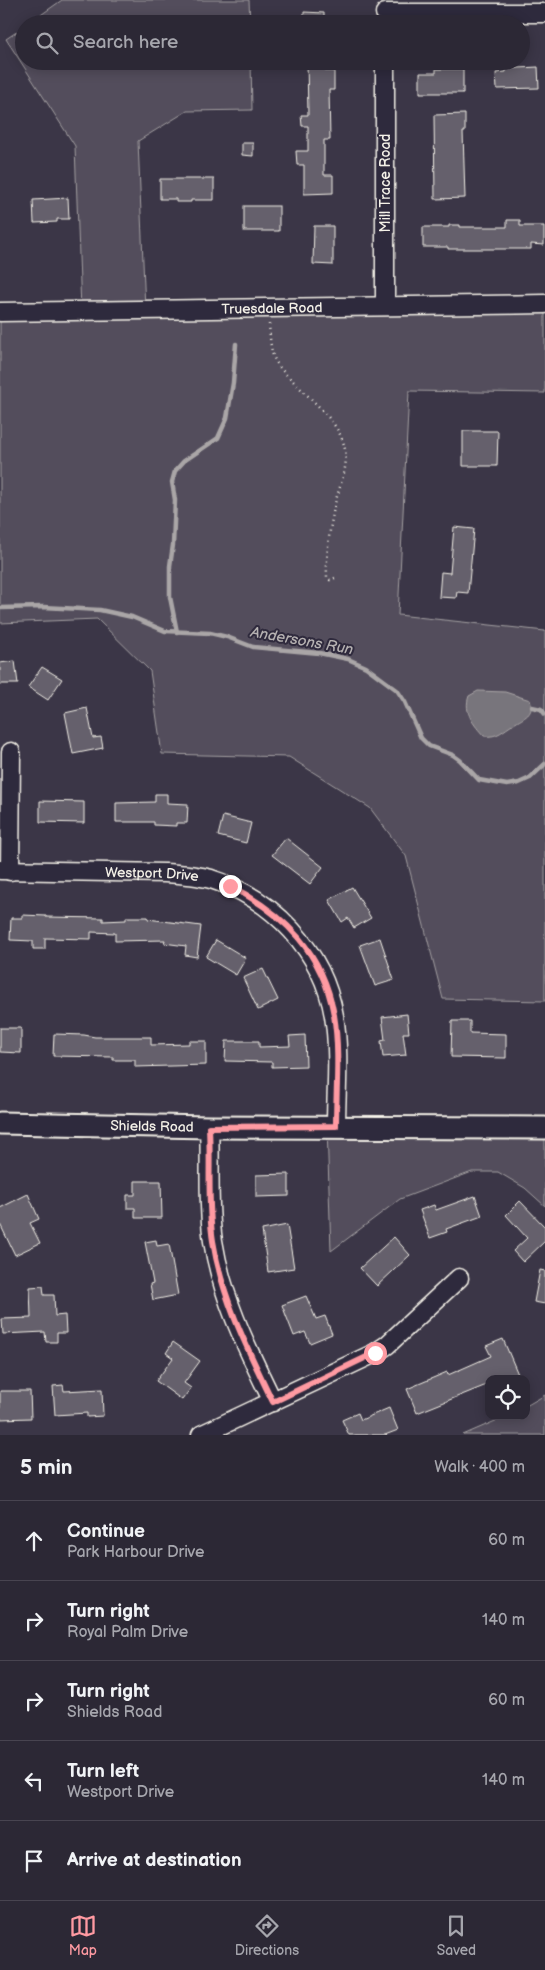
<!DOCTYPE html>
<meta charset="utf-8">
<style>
:root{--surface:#2c2835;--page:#34303d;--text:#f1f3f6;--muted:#a6a6ad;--line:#484450;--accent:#ff9aa2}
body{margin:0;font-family:"Balsamiq Sans",sans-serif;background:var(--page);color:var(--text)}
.controls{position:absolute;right:15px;bottom:15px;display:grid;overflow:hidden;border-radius:10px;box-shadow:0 2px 12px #0003}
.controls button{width:45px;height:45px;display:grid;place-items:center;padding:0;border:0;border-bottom:1px solid var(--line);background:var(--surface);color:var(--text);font:25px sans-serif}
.stop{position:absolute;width:15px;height:15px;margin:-11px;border:4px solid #ff9aa2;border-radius:50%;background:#fff}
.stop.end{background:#ff9aa2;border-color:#fff;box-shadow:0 1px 5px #0008}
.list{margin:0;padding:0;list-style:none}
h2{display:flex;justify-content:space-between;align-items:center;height:65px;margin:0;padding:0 20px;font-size:21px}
h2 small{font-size:16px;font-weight:400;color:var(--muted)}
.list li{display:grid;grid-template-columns:32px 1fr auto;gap:15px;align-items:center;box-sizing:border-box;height:80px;padding:0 20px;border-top:1px solid var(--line)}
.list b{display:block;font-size:19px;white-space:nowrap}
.list p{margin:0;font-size:16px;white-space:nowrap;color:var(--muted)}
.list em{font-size:16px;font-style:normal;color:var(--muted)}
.icon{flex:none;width:28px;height:28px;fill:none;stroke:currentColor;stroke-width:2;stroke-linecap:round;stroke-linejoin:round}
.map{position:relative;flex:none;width:545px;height:1435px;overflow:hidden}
.search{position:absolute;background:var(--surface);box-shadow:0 2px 12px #0003;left:15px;right:15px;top:15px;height:55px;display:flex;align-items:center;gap:12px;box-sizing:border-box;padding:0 18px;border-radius:28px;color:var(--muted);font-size:19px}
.sheet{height:465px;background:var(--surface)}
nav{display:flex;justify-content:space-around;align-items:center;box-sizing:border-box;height:70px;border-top:1px solid var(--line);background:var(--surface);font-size:14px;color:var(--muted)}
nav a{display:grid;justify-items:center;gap:2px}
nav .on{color:var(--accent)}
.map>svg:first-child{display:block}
.green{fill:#534e5c;stroke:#a4a0a2}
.water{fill:#78747b;stroke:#aaa6a7}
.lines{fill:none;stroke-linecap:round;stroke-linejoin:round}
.stream{stroke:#aaa6a7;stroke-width:4.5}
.building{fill:#65616c;stroke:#f4f1e8}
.minor-casing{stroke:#f4f1e8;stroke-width:21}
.major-casing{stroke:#f4f1e8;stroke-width:25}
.path{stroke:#f4f1e8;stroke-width:2.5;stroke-dasharray:1 4;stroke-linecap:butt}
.minor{stroke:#2f2a3d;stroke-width:18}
.major{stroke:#2f2a3d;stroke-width:21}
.route{stroke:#ff9aa2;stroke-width:6}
.labels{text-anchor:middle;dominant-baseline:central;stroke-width:4;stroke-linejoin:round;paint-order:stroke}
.street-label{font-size:14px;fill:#f4f1e8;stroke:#2f2a3d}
.water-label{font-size:15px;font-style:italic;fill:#b6b2b2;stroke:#2f2a3d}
</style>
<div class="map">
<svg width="545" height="1435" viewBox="0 0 545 1435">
<rect width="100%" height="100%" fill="#3b3647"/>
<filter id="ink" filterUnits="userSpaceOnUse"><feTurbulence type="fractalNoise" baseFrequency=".02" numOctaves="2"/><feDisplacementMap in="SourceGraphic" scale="10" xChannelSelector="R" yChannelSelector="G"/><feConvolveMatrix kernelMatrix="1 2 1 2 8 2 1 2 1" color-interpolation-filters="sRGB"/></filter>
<g filter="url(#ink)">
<g class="green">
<path d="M62 0H249L250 24H28Z"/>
<path d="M24 27V61H251L252 110 187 111 138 141 145 310 545 304V393L409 391 398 615 545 631V1001L443 999 406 856 370 808 289 757 162 754 150 671 97 619 0 623V312L81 311 75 146 6 39Z"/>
<path d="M327 1127 545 1128V1206L525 1188 498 1172H472L400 1199 331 1251Z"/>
<path d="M545 1395V1435H463L507 1416H526V1406Z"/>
</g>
<path class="water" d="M478 691 505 692 530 700C535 715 524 717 514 724 503 730 498 738 484 736 474 725 463 712 469 696Z"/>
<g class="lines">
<g class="stream">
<path d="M0 608 43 607 100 610 132 617 165 631 210 633 227 637 253 647 319 653 348 659 366 667 397 690 405 702 421 738 429 746 453 755 460 760 479 780 507 785 519 783 530 778 545 764"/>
<path d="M177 632 170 597V566L173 545 175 500 172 482 175 471 184 461 218 438 227 418 233 383 236 344"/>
<path d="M532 707 541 709 545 714"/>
</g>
</g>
<g class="building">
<path d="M304 12 324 13V24H304Z"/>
<path d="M307 61H327L326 71H334V90H329L330 140H324V175H333V193L304 194V165H297L296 151H308V126H302L301 115H308Z"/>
<path d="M538 67 539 88 497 89 496 73 506 72V69L519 68Z"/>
<path d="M436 69H463V93H420V73H436Z"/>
<path d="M465 114V132H463L465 198 435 199 434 115Z"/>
<path d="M242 143H253V156L242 155Z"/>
<path d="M160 179H214V200H191V202H176V199H160Z"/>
<path d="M68 198 69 219H57V222L34 223 33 200Z"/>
<rect x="244" y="206" width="35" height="25"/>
<path d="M507 220H520V226H544V245L531 244V249H448V247H423V227H449V225H460V227H507Z"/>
<path d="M314 226H333V265L313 264Z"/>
<path d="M463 431H498L497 466H463Z"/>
<path d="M454 527 474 529 468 593 457 592 456 598 439 597 441 572 450 573Z"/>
<path d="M15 661 18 684H0V663Z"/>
<path d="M42 667 62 679 48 700 28 687Z"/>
<path d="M87 708 93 738 101 737 103 748 73 754 65 713Z"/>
<path d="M155 794H167V803L188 804 187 823H176V826L154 825V822H116V803L155 802Z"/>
<path d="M40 801 84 802V823L40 822Z"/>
<path d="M223 816 251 823 246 843 218 836Z"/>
<path d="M286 838 323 867 310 884 272 855Z"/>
<path d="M352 887 371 918 354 928 348 918 342 922 329 900Z"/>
<path d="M22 915 46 916V917L103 918V921L126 920V917H148V919L201 926 197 957 185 955 186 946 164 943 165 940 115 941V933L91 932V939L45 938V949H33V941L10 940 11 918H22Z"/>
<path d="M380 938 394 980 375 986 360 945Z"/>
<path d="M216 940 246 958 236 975 206 957Z"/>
<path d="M263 969 278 1000 258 1010 243 978Z"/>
<path d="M407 1014 409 1033H403L406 1055 383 1057 381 1041 385 1040 382 1017Z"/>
<path d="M452 1021H470V1033L506 1034V1058L451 1057Z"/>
<path d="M0 1028H21V1053L0 1052Z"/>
<path d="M54 1034 84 1035 95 1037H151V1045L189 1044V1041H206V1065L135 1067V1060H113V1057L53 1056Z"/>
<path d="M305 1035 306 1066 272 1067V1062L225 1061 226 1041H259V1047L290 1046 289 1036Z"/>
<path d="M289 1174V1196L256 1197V1175Z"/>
<path d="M135 1181H161L162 1218H135V1208H127V1195H135Z"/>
<path d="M28 1194 39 1219 30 1223 40 1243 15 1255 0 1224V1208Z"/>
<path d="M475 1196 482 1216 446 1229 447 1232 430 1238 420 1210 434 1205 436 1210Z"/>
<path d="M520 1201 545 1227V1241L523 1262 513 1251 527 1238 506 1215Z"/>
<path d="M287 1225 294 1268 268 1272 262 1230Z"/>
<path d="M394 1237 410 1255 377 1286 360 1268Z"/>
<path d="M156 1240 157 1246 169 1244 178 1295 153 1300 150 1284 153 1283 145 1242Z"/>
<path d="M540 1270 545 1271V1304L534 1302Z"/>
<path d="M43 1286 44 1295H54L55 1316 65 1315 66 1333H57V1342H46L45 1332 3 1334 2 1319 31 1318 30 1287Z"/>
<path d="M306 1296 316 1319 325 1316 332 1334 310 1343 305 1332 294 1336 282 1305Z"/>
<path d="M503 1339 520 1379H489V1384L417 1413 407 1389 447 1372 448 1375 491 1356 486 1346Z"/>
<path d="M173 1342 200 1361 184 1383 191 1388 182 1400 156 1381 173 1358 166 1353Z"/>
<path d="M63 1385 64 1391 102 1389 103 1416 87 1417V1413L55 1415 53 1386Z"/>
<path d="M0 1391H30L31 1418 0 1419Z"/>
<path d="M389 1408 398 1430 385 1435H349L342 1420 358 1413 361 1420Z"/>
</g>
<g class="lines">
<defs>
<g id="minor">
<path d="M385 13H545"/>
<path d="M385 61V305"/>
<path id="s1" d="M0 312 545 304"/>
<path id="s2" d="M0 870 165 873C181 874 196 875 211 879 273 898 323 951 334 1016 340 1052 336 1090 336 1127"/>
<path d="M10 871 11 752"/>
<path d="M209 1127C211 1165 207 1203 213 1241 222 1299 248 1350 273 1402"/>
<path d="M201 1435 375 1353 387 1345 459 1278"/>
</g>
<g id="major">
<path id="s3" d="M0 1123 209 1127 545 1128"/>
</g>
</defs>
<use href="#minor" class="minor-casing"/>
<use href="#major" class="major-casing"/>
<path class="path" d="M269 324C270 334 270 349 274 358 279 369 287 375 296 384 310 398 335 420 342 439 353 466 337 487 333 513 329 534 326 556 327 577L330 580 335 578"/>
<use href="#minor" class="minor"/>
<use href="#major" class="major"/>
</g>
</g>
<g class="lines" filter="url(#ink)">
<path class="route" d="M230 886C285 914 323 953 334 1015 340 1051 336 1090 336 1126L209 1127C211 1165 207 1203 213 1241 222 1299 248 1350 273 1402L375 1353"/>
</g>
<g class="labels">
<g class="street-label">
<text transform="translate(385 183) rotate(-90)">Mill Trace Road</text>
<text stroke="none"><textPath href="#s1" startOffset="272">Truesdale Road</textPath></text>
<text stroke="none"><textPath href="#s2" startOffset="152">Westport Drive</textPath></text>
<text stroke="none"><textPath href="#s3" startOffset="152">Shields Road</textPath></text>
</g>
<g class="water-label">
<text transform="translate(302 641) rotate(10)">Andersons Run</text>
</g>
</g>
</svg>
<div class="controls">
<button><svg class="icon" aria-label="locate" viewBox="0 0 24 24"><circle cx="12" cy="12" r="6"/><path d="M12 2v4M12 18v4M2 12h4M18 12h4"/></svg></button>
</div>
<div class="stop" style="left:375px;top:1353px"></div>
<div class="stop end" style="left:230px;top:886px"></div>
<div class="search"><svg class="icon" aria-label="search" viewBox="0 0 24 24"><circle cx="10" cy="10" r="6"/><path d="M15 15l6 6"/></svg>Search here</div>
</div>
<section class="sheet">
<h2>5 min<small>Walk · 400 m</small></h2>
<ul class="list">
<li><svg class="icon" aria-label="ahead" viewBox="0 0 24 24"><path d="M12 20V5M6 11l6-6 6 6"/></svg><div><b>Continue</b><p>Park Harbour Drive</p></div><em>60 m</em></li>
<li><svg class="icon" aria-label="right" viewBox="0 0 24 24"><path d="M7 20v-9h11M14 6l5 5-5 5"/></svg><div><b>Turn right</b><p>Royal Palm Drive</p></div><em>140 m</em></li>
<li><svg class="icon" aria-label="right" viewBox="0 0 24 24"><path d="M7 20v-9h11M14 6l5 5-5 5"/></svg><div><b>Turn right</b><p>Shields Road</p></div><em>60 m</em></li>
<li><svg class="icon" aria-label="left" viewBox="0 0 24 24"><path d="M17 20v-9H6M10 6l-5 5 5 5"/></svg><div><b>Turn left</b><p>Westport Drive</p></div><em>140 m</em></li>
<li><svg class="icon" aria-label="arrive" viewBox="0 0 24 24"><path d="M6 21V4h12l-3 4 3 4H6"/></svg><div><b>Arrive at destination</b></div></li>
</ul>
</section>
<nav>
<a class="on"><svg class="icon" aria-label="map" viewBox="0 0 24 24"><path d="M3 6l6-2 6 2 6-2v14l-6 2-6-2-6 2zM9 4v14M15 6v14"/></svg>Map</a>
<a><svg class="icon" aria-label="directions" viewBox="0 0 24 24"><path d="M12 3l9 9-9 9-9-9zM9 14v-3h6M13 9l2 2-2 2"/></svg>Directions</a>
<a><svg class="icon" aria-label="saved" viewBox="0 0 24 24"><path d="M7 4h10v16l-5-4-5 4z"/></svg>Saved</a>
</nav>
